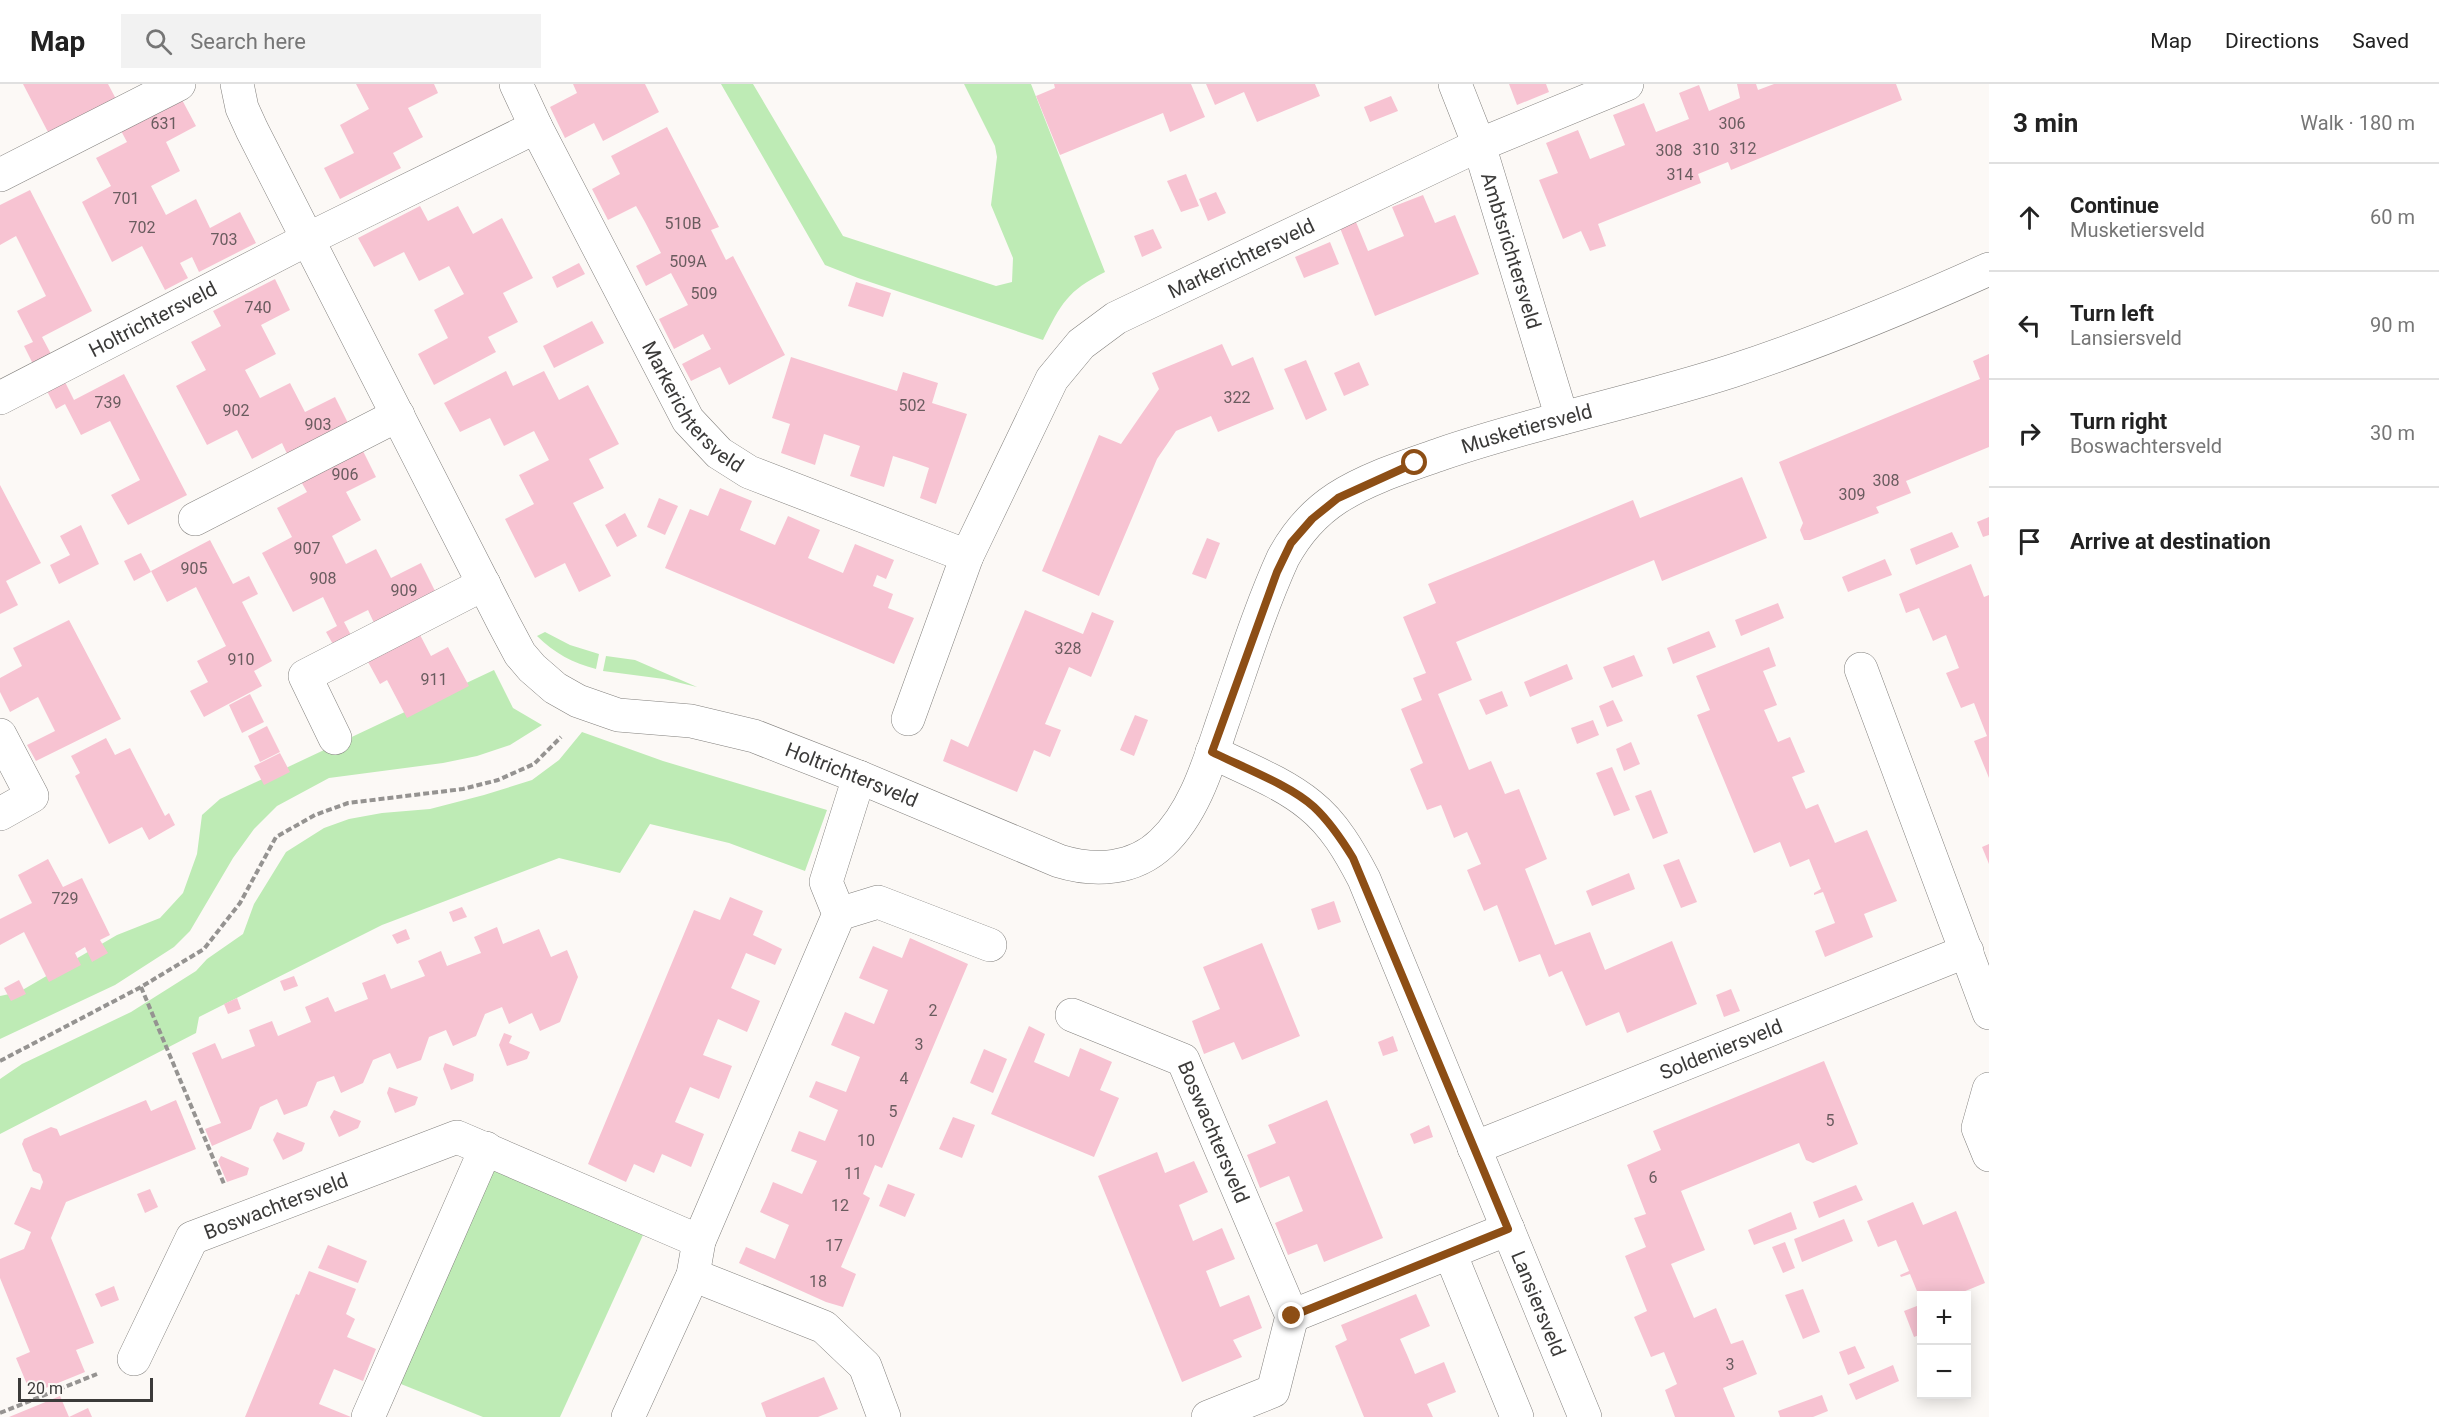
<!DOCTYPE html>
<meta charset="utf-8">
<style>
:root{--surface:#fff;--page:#f2f2f2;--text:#222;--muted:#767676;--line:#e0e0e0}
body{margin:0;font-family:Roboto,sans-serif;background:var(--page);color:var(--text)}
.controls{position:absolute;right:18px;bottom:18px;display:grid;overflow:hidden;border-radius:0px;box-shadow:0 3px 15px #0003}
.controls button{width:54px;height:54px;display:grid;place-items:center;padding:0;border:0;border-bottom:2px solid var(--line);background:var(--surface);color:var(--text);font:30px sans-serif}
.scale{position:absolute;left:18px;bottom:15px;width:135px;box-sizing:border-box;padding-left:6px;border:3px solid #3b3a39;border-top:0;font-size:16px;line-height:21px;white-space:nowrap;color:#3b3a39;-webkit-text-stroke:4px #fcf9f6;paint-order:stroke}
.stop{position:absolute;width:18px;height:18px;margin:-14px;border:4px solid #8d4e15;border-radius:50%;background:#fff}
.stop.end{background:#8d4e15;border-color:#fff;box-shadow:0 2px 6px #0008}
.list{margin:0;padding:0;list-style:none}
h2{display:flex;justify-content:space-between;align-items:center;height:78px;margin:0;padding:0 24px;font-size:26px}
h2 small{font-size:20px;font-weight:400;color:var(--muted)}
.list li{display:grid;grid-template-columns:39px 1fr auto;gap:18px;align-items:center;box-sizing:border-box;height:108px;padding:0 24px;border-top:2px solid var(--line)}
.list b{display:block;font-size:22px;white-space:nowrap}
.list p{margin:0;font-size:20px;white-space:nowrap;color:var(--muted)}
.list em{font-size:20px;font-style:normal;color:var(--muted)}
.icon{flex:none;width:33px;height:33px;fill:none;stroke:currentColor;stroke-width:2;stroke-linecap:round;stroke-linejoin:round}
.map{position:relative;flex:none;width:1989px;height:1333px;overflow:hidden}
header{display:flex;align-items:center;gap:36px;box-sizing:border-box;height:84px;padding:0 30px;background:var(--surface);border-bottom:2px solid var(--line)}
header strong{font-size:28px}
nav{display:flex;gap:33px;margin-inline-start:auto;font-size:21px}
.search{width:420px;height:54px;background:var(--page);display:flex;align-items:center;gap:15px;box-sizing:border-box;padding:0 21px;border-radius:0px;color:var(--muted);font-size:22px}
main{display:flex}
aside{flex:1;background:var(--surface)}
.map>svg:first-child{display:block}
.green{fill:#beebb5}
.building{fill:#f7c3d2}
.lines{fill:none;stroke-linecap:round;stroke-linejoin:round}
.minor-casing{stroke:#83817e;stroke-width:34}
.path{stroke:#959391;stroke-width:4;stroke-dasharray:6 3;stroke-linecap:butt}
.minor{stroke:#fff;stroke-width:33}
.route{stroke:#8d4e15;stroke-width:8}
.labels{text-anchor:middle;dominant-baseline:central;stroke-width:6;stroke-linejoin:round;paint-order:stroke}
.number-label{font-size:16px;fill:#6a5c5f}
.street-label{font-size:20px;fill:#3b3a39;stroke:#fcf9f6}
</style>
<header>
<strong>Map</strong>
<div class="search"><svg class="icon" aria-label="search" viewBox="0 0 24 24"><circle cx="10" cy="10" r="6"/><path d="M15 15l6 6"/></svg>Search here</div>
<nav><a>Map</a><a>Directions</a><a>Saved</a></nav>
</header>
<main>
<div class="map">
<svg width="1989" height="1333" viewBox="0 0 1989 1333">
<rect width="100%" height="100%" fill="#fcf9f6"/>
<g class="green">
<path d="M721 0H753L843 152 996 202 1012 198 1013 174 991 121 997 73 995 62 964 0H1031L1105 188C1067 207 1061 220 1043 256L858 194 825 181Z"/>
<path d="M545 548 570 561 599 570 596 585C573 579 554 569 537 552Z"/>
<path d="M606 572 635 576 697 603 664 595 603 587Z"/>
<path d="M494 586 513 624 542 641 510 661 477 672 443 679 329 694 277 722 254 745 233 774 190 847 174 863 115 901 0 955V912L19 908 117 851 160 834 183 809 197 770 202 731 220 715Z"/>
<path d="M582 648 663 677 827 726 805 787 729 759 650 740 620 789 559 774 382 841 199 933 196 949 0 1050V995L22 980 131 928 196 887 207 875 243 850 254 820 286 768 324 744 349 735 382 729 430 725 484 711 532 696 559 676Z"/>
<path d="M492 1085 643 1151 560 1333H483L396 1298Z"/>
</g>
<g class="building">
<path d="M23 0H108L116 15 49 50Z"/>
<path d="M356 0H434L438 9 408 24 423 53 393 69 401 84 340 115 324 84 354 69 340 41 369 25Z"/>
<path d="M573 0H645L659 28 603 57 594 39 565 54 550 23 577 9Z"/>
<path d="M1054 0H1191L1205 33 1170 48 1163 29 1060 71 1036 12 1055 4Z"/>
<path d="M1206 0H1315L1320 12 1257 38 1244 8 1215 21Z"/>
<path d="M1509 0H1546L1549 8 1517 21Z"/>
<path d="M1737 0H1756L1758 6 1774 0H1896L1902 16 1731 86 1728 78 1698 90 1701 99 1598 140 1606 162 1590 167 1581 147 1563 155 1539 96 1558 89 1546 59 1578 46 1590 75 1625 61 1613 31 1644 19 1656 48 1689 35 1679 9 1699 1 1709 27 1740 14Z"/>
<path d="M180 12 196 42 166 58 180 87 151 102 166 131 196 115 210 144 240 128 256 159 199 188 192 173 180 179 188 194 165 206 142 162 112 178 82 118 111 102 96 74 127 58 119 43Z"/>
<path d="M1391 12 1398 27 1370 38 1364 23Z"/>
<path d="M667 43 719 143 711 146 726 176 733 172 785 271 729 301 720 283 691 297 682 280 711 265 703 250 674 265 659 235 688 221 671 189 646 202 636 182 661 169 645 138 636 122 608 136 592 105 620 90 611 72Z"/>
<path d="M1186 90 1199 122 1181 128 1167 97Z"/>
<path d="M30 106 92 227 42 253 51 270 33 280 24 262 33 258 17 227 46 212 16 152 0 161V121Z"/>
<path d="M1216 108 1226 129 1208 137 1199 115Z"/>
<path d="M1423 111 1435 139 1455 131 1479 190 1375 232 1340 144 1356 138 1368 167 1404 152 1392 123Z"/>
<path d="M420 122 428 137 458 122 473 150 502 134 533 194 503 209 518 238 488 253 496 268 434 301 418 270 448 254 434 226 464 210 458 199 449 182 419 197 404 168 374 183 358 154Z"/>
<path d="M1153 145 1162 164 1142 173 1134 152Z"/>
<path d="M1330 158 1339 180 1304 194 1295 173Z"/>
<path d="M579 179 585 190 557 204 552 193Z"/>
<path d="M275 195 290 226 261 241 276 270 245 286 260 314 290 299 305 328 335 313 350 343 289 374 282 359 252 375 237 346 207 361 176 302 206 286 191 258 221 242 213 227Z"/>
<path d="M856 198 891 209 883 233 848 222Z"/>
<path d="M592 237 604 259 554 284 543 262Z"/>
<path d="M1222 260 1232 282 1253 273 1274 325 1218 348 1211 332 1176 347 1157 375 1099 512 1042 487 1099 351 1121 360 1159 305 1152 289Z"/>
<path d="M1989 270V363L1906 397 1911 409 1876 423 1879 429 1810 456H1804L1800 446 1803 439 1779 378 1980 295 1973 277Z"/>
<path d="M791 273 897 307 903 288 938 299 932 319 967 330 936 420 920 414 929 384 912 378 893 372 884 403 850 392 860 362 824 350 815 381 781 369 790 340 772 334Z"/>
<path d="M1306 276 1327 326 1306 336 1284 285Z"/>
<path d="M1359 278 1369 301 1344 312 1334 289Z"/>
<path d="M506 287 513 302 544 287 559 316 588 301 619 360 589 375 604 404 573 419 611 492 579 508 565 479 535 494 505 435 534 420 519 391 549 376 534 347 504 362 490 334 460 348 444 319Z"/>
<path d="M124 290 187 411 128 441 111 411 140 396 110 337 81 351 65 320 56 325 47 307 65 298 74 316Z"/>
<path d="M361 363 376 393 346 408 361 436 332 452 346 480 376 465 391 494 421 479 436 509 375 541 368 526 344 538 352 553 334 562 326 548 337 542 323 513 293 528 262 469 292 453 277 424 307 408 299 394Z"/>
<path d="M1742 393 1767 454 1662 497 1654 476 1456 558 1472 596 1438 610 1469 686 1491 677 1505 710 1519 705 1547 775 1525 785 1555 861 1590 848 1605 886 1672 857 1697 920 1627 949 1619 928 1586 942 1562 887 1549 893 1540 870 1519 878 1497 821 1484 827 1467 786 1481 780 1467 748 1454 754 1441 721 1427 726 1410 685 1423 679 1401 625 1422 616 1413 594 1426 589 1403 533 1436 519 1428 500 1495 473 1633 416 1640 434Z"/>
<path d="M0 401 41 479 6 497 18 521 0 530Z"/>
<path d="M720 404 752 417 740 446 775 461 788 432 820 446 808 474 843 489 855 460 894 476 886 495 877 491 873 502 893 510 888 524 914 534 894 580 665 484 690 425 708 432Z"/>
<path d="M659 414 678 422 665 451 647 443Z"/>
<path d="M625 429 637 452 617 463 605 441Z"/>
<path d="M1989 433V451L1983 453 1977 438Z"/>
<path d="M81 441 99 480 59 500 50 481 70 471 60 452Z"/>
<path d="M1952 448 1959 463 1916 481 1910 465Z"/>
<path d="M1207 454 1220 459 1206 495 1192 490Z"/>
<path d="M210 456 233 500 249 492 258 510 242 518 272 577 254 587 262 602 204 633 190 607 208 598 197 577 226 562 196 503 167 518 151 487Z"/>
<path d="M141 469 151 488 134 497 124 477Z"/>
<path d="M1885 475 1892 491 1848 508 1842 493Z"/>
<path d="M1971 480 1984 513 1989 511V694L1974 657 1987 652 1974 619 1961 624 1946 589 1959 584 1946 551 1933 557 1919 524 1906 529 1899 510Z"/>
<path d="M1778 519 1784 534 1741 552 1735 536Z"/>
<path d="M1025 526 1083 550 1092 528 1114 537 1091 593 1069 583 1045 640 1061 646 1050 673 1034 666 1017 708 943 677 951 655 968 663Z"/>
<path d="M69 536 121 635 36 677 27 661 55 647 38 613 10 628 0 608V594L22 582 13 564Z"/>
<path d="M1709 547 1716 563 1673 580 1667 564Z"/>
<path d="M419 549 431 572 448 563 469 602 407 634 387 596 380 600 367 576Z"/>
<path d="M1769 563 1776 582 1763 587 1777 621 1764 626 1778 658 1790 653 1805 688 1792 693 1806 725 1818 720 1835 759 1867 746 1897 817 1864 830 1873 853 1825 873 1815 847 1835 839 1823 808 1814 811V809L1821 805 1809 775 1790 783 1780 758 1754 769 1697 631 1710 626 1696 592Z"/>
<path d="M1634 571 1643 592 1612 604 1603 583Z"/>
<path d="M1567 580 1573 595 1530 613 1524 598Z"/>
<path d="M1502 607 1508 622 1486 631 1479 616Z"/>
<path d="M250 610 264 638 242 649 229 621Z"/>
<path d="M1613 616 1623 637 1607 643 1599 622Z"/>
<path d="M1135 631 1148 636 1134 672 1120 666Z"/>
<path d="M1593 636 1599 651 1577 660 1571 644Z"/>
<path d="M267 642 280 668 260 678 248 652Z"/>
<path d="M106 654 115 671 130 664 165 732 169 729 175 741 149 756 142 743 109 760 75 692 80 689 71 672Z"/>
<path d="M1631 658 1640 680 1624 687 1616 665Z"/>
<path d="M280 669 290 688 264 701 254 682Z"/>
<path d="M1612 683 1630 726 1614 732 1596 689Z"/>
<path d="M1651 706 1668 749 1653 755 1635 712Z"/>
<path d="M1989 760V780L1982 763Z"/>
<path d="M48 775 63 803 82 794 110 851 100 856 108 869 92 878 85 863 75 869 81 881 49 898 24 848 0 861V835L32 819 18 791Z"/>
<path d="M1679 775 1697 818 1681 824 1663 781Z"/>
<path d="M1629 789 1635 805 1592 822 1586 807Z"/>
<path d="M730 813 763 827 753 851 782 865 775 881 746 869 731 904 760 917 747 948 718 935 703 971 732 982 719 1015 690 1003 675 1038 704 1050 691 1083 662 1070 654 1089 634 1080 626 1098 588 1080 694 826 720 836Z"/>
<path d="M1334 817 1341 838 1318 846 1311 825Z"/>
<path d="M462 823 467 833 453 838 449 828Z"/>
<path d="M497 843 503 860 539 845 551 873 567 866 578 893 560 938 540 947 532 929 509 940 502 923 485 930 476 952 453 962 446 946 429 953 421 976 397 985 390 969 373 976 363 999 341 1009 334 992 317 998 307 1022 284 1031 277 1015 260 1023 251 1045 212 1062 205 1045 221 1039 192 969 215 959 222 975 255 962 249 946 272 937 278 952 311 938 305 923 328 913 335 928 368 915 362 899 385 890 391 905 425 892 418 877 441 867 447 882 481 869 474 853Z"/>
<path d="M406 845 410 855 397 860 392 851Z"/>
<path d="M910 854 968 880 882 1084 875 1081 863 1110 870 1114 841 1183 856 1190 843 1223 826 1218 739 1179 746 1163 775 1175 789 1141 760 1128 767 1113 773 1098 802 1110 817 1077 791 1067 799 1047 825 1057 838 1026 809 1013 816 997 846 1008 860 973 831 961 845 928 874 940 888 906 859 894 873 862 902 874Z"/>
<path d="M1262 859 1300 952 1242 976 1234 958 1204 970 1192 937 1220 925 1203 883Z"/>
<path d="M294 892 298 902 284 907 280 897Z"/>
<path d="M19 896 26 910 11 917 4 904Z"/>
<path d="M1731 905 1740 927 1724 933 1716 911Z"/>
<path d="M237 914 241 925 228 930 224 920Z"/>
<path d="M1029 942 1045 950 1034 978 1069 993 1080 964 1112 978 1100 1006 1119 1014 1094 1073 991 1030Z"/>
<path d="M504 949 512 952 509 959 530 968 527 975 507 982 499 961Z"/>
<path d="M1393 952 1398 967 1383 972 1378 958Z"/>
<path d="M984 965 1007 975 993 1009 970 999Z"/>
<path d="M1824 977 1858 1060 1813 1079 1806 1076 1799 1059 1681 1107 1705 1166 1671 1180 1694 1234 1716 1224 1731 1260 1743 1256 1757 1290 1723 1304 1735 1333H1675L1665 1306 1677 1300 1664 1268 1651 1273 1634 1233 1647 1227 1625 1172 1646 1163 1634 1134 1646 1130 1627 1081 1661 1066 1653 1047Z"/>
<path d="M445 979 474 990 473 997 451 1006 443 985Z"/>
<path d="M389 1003 418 1013 415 1021 395 1029 387 1009Z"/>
<path d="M146 1016 151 1027 176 1016 196 1065 66 1118 51 1154 94 1259 76 1266 85 1288 31 1310 16 1274 30 1268 0 1194V1175L24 1165 31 1148 14 1140 31 1103 40 1106 43 1098 40 1090 33 1087 22 1060 24 1055 51 1043 57 1045 60 1052Z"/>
<path d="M1327 1016 1383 1154 1324 1178 1317 1160 1288 1171 1275 1139 1303 1127 1289 1092 1260 1104 1247 1071 1276 1059 1268 1041Z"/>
<path d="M334 1026 361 1037 358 1044 339 1053 330 1033Z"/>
<path d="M953 1033 975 1041 962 1074 939 1065Z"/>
<path d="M1429 1041 1433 1053 1414 1060 1410 1050Z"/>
<path d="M277 1048 305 1059 302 1067 283 1076 273 1056Z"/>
<path d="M1157 1068 1165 1089 1194 1077 1208 1108 1179 1121 1193 1157 1222 1144 1235 1175 1206 1187 1220 1223 1249 1211 1262 1244 1233 1256 1242 1273 1182 1298 1098 1092Z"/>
<path d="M221 1072 249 1084 247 1091 227 1098 218 1077Z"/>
<path d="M888 1100 915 1110 905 1133 879 1122Z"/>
<path d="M1856 1101 1863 1116 1819 1134 1813 1118Z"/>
<path d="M150 1105 158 1123 145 1129 137 1110Z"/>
<path d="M1913 1118 1923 1141 1956 1127 1985 1199 1953 1212H1922L1921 1217 1910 1190 1901 1193 1900 1191 1909 1187 1896 1156 1878 1163 1867 1137Z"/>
<path d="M1791 1128 1797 1145 1754 1161 1748 1146Z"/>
<path d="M1844 1135 1853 1157 1802 1178 1794 1155Z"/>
<path d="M1785 1158 1795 1184 1783 1189 1772 1163Z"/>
<path d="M328 1161 367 1177 358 1199 318 1184Z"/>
<path d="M309 1187 356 1205 346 1230 355 1235 347 1253 376 1265 363 1297 334 1285 319 1320 351 1333H245L296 1210 299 1211Z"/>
<path d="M114 1202 119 1216 101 1223 95 1210Z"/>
<path d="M1803 1205 1820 1248 1803 1255 1785 1211Z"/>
<path d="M1416 1210 1430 1242 1400 1255 1408 1273 1415 1290 1444 1278 1456 1308 1427 1320 1433 1333H1364L1335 1262 1347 1256 1341 1241Z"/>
<path d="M1922 1220V1250L1914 1253 1904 1227Z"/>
<path d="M1855 1262 1865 1284 1848 1291 1839 1268Z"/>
<path d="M1893 1281 1899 1297 1856 1316 1849 1300Z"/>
<path d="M824 1293 838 1325 818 1333H766L761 1319Z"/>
<path d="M1822 1311 1828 1327 1813 1333H1780L1778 1327Z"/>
<path d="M60 1312 69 1333H9Z"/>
<path d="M88 1324 92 1333H69Z"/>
</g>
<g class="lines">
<defs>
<g id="minor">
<path id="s1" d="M237 0 242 24 252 46 504 540 520 570 532 584 555 604 578 617 618 631 691 637 754 652 859 693 1059 777C1095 788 1134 786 1162 759 1195 728 1209 678 1223 637 1242 583 1259 527 1283 474 1296 450 1314 429 1337 414 1368 394 1407 382 1441 370 1537 337 1636 318 1732 287 1820 258 1905 223 1989 185"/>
<path id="s2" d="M516 0 536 43 688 336 719 369 749 388 967 472 1052 295 1081 260 1116 234 1479 61 1627 0"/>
<path id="s3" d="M1455 0 1479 61 1562 334"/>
<path d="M0 91 179 0"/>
<path id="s4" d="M0 314 308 155 536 43"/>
<path d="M195 435 398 331"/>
<path d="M1861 585 1989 929"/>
<path d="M908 635 967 472"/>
<path d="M0 651 32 712 0 730"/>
<path d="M335 654 305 592 484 500"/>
<path id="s5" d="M1212 668C1244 684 1282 698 1310 721 1334 740 1350 768 1364 795L1585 1333"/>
<path d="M839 830 878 818 990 861"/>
<path id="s6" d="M1072 931 1183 976 1292 1232 1273 1307 1208 1333"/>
<path d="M1989 1005 1978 1044 1989 1071"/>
<path id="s7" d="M1474 1064 1967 867"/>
<path d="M1450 1169 1517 1333"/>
<path d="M693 1191 824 1243 865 1282 884 1333"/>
<path d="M1292 1232 1508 1145"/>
<path id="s8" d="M134 1275 192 1154 457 1053 699 1157"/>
<path d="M368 1333 486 1064"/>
<path d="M628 1333 693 1191 699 1157 839 830 826 798 859 693"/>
</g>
</defs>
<use href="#minor" class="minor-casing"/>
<g class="path">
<path d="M141 903 224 1100"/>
<path d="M0 977 141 903 204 865 240 819 276 753 315 731 348 719 463 705 498 696 534 680 561 653"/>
<path d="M0 1329 97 1290"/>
</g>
<use href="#minor" class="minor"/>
</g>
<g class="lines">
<path class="route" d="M1292 1232 1508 1145 1353 774C1342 756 1330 738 1314 723 1290 701 1242 683 1212 668L1277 488 1291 459 1312 435 1338 414 1415 379"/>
</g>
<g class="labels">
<g class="number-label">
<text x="164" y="39">631</text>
<text x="1732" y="39">306</text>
<text x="1743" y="64">312</text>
<text x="1706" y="65">310</text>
<text x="1669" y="66">308</text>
<text x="1680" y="90">314</text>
<text x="126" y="114">701</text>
<text x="683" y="139">510B</text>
<text x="142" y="143">702</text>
<text x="224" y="155">703</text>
<text x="688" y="177">509A</text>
<text x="704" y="209">509</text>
<text x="258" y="223">740</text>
<text x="1237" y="313">322</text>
<text x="108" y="318">739</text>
<text x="912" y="321">502</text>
<text x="236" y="326">902</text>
<text x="318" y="340">903</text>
<text x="345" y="390">906</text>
<text x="1886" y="396">308</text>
<text x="1852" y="410">309</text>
<text x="307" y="464">907</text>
<text x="194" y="484">905</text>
<text x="323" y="494">908</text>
<text x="404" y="506">909</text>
<text x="1068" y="564">328</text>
<text x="241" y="575">910</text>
<text x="434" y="595">911</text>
<text x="65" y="814">729</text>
<text x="933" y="926">2</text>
<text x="919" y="960">3</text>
<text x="904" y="994">4</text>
<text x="893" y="1027">5</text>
<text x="1830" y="1036">5</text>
<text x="866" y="1056">10</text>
<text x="853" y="1089">11</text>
<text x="1653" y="1093">6</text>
<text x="840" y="1121">12</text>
<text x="834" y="1161">17</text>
<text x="818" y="1197">18</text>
<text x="1730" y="1280">3</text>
</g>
<g class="street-label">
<text stroke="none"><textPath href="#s3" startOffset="176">Ambtsrichtersveld</textPath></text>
<text stroke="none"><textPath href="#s2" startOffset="1116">Markerichtersveld</textPath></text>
<text stroke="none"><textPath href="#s4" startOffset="172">Holtrichtersveld</textPath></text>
<text stroke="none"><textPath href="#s2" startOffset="370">Markerichtersveld</textPath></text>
<text stroke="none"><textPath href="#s1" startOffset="1928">Musketiersveld</textPath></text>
<text stroke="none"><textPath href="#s1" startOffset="998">Holtrichtersveld</textPath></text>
<text stroke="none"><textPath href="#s7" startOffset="266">Soldeniersveld</textPath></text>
<text stroke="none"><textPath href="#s6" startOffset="198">Boswachtersveld</textPath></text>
<text stroke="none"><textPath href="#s8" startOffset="224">Boswachtersveld</textPath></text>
<text stroke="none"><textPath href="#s5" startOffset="663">Lansiersveld</textPath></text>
</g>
</g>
</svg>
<div class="controls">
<button>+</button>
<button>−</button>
</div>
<div class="scale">20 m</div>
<div class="stop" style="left:1415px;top:379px"></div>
<div class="stop end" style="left:1292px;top:1232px"></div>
</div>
<aside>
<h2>3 min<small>Walk · 180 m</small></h2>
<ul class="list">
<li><svg class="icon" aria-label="ahead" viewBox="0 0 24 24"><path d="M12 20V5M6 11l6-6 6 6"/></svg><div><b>Continue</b><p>Musketiersveld</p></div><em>60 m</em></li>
<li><svg class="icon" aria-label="left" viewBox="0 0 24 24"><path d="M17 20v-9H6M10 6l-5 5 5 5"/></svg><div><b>Turn left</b><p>Lansiersveld</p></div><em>90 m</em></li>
<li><svg class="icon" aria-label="right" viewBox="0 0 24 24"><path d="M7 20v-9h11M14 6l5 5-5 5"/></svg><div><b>Turn right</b><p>Boswachtersveld</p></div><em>30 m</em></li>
<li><svg class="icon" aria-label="arrive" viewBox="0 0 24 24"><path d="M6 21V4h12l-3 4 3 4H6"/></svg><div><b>Arrive at destination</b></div></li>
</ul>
</aside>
</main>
